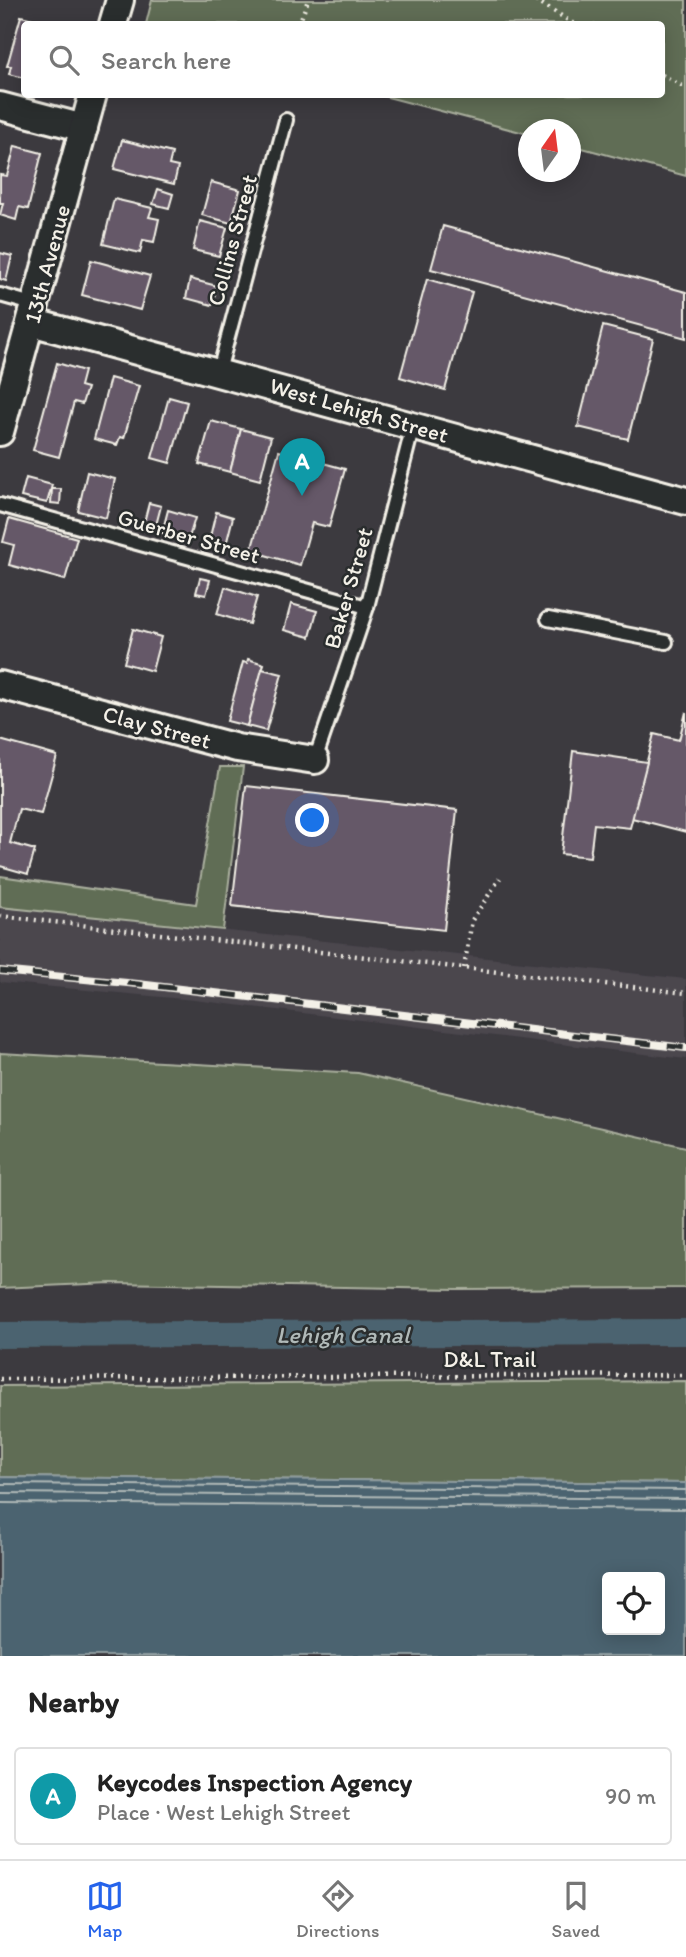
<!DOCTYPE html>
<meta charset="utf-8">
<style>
:root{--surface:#fff;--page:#f2f2f2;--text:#222;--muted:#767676;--line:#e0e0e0;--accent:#2563eb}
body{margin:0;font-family:Itim,sans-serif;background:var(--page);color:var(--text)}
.controls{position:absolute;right:21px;bottom:21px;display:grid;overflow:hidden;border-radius:7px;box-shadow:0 4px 18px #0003}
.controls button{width:63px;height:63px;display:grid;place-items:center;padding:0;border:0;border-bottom:2px solid var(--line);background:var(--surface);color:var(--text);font:35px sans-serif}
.compass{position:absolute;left:518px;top:119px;width:63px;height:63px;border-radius:50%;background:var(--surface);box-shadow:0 4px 18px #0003;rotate:14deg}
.you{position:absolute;left:313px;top:821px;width:24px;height:24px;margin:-18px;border:5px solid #fff;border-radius:50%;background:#1a73e8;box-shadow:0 0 0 10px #1a73e833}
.badge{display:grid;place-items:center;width:46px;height:46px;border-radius:50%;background:var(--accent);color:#fff;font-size:23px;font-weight:700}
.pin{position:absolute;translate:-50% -58px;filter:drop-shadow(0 2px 4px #0008)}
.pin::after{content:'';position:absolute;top:37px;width:24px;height:21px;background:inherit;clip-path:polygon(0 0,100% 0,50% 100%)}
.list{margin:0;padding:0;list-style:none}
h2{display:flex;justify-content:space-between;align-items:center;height:91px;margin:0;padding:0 28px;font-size:30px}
h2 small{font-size:23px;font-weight:400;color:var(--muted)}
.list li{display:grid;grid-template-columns:46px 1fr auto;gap:21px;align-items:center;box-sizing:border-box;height:98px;margin:0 14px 14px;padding:0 14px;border:2px solid var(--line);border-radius:7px}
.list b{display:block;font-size:26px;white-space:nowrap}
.list p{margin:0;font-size:23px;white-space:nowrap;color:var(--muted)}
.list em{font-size:23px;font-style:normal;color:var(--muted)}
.icon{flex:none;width:38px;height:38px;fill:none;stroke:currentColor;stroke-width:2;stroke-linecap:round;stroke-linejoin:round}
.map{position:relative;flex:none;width:686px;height:1656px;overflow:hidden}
.search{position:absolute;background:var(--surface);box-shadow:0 4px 18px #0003;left:21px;right:21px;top:21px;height:77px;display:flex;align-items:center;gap:18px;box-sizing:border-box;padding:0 24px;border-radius:7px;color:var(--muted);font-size:26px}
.sheet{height:203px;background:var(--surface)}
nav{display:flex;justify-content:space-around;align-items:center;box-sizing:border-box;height:98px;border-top:2px solid var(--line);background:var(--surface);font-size:19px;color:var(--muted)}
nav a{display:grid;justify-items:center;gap:4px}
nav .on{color:var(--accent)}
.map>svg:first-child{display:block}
.built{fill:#4b464e}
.green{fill:#606d54;stroke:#aaaf9e;stroke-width:2}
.water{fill:#4b646f;stroke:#8f9c9f;stroke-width:2;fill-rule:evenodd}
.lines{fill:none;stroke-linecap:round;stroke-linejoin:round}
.shore{stroke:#b0b9b8;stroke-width:2}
.canal{stroke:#4b646f;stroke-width:26}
.building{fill:#655967;stroke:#f4f1e8;stroke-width:2}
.lane-casing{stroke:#f4f1e8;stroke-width:18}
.street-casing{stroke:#f4f1e8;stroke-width:32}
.path{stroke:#f4f1e8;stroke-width:4.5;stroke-dasharray:2 5;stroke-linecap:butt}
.lane{stroke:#2a2d2e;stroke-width:12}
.street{stroke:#2a2d2e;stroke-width:26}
.rail-casing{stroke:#f4f1e8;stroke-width:8}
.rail{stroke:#2a2d2e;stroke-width:5;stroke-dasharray:16;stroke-linecap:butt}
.labels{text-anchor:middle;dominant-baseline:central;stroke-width:5;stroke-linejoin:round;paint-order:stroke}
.street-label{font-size:23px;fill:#f4f1e8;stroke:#2a2d2e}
.water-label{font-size:24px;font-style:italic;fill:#b0b9b8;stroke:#2a2d2e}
</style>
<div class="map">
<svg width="686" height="1656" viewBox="0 0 686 1656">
<rect width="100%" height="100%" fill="#3c3a3f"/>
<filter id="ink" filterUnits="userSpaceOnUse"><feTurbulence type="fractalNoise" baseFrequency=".0143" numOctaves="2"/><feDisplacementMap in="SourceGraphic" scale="14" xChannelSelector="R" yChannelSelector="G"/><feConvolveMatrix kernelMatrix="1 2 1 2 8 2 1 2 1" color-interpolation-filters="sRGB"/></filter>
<g filter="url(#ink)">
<path class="built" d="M0 907 686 979V1059L194 1000 0 982Z"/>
<g class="green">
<path d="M152 0H686V176L571 145 570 130H528V134L380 95 662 94V24H146Z"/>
<path d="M220 767H243L223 930 0 907V876L196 904Z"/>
<path d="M0 1053 358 1073 686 1147V1288L456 1289 111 1283 0 1288Z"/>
<path d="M686 1381V1483L0 1477V1386Z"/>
</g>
<path class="water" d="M0 1477 686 1483V1656H0ZM607 1577H660V1630H607Z"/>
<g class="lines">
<g class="shore">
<path d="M0 1484 686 1490"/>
<path d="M0 1493 686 1499"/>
<path d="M0 1503 686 1509"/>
</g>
<path class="canal" d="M0 1335 686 1332"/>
</g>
<g class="building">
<path d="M21 16 53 24H24V78L9 74 11 66H7Z"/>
<path d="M122 140 172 153 169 165 178 167 174 184 114 169Z"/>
<path d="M15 146 42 153 28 209 19 207 16 220 0 215 3 203H0V175L7 176Z"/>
<path d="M211 182 240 190 231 223 202 215Z"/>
<path d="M158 189 173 194 169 208 153 204Z"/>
<path d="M114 199 152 208 149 217 159 219 154 242 143 240 140 253 103 244Z"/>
<path d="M200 221 227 228 219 256 193 250Z"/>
<path d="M443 226 686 292V338L431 269Z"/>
<path d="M0 253 12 256 6 281 0 279Z"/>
<path d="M91 260 150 276 140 310 82 295Z"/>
<path d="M190 279 217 286 212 305 186 298Z"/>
<path d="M427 279 472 292 445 390 400 377Z"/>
<path d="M603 326 653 339 628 439 578 427Z"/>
<path d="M57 363 84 371 80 386 87 388 82 404 74 402 59 457 33 450Z"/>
<path d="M110 378 139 386 124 438 120 437 117 445 94 439Z"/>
<path d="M169 397 187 402 170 463 152 458Z"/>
<path d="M211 421 241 429 230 472 199 464Z"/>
<path d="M241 429 271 437 260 480 230 472Z"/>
<path d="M279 451 345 469 329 527 312 523 300 565 251 551Z"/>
<path d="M87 472 115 479 106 518 78 511Z"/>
<path d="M26 478 52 485 47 503 21 497Z"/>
<path d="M52 489H61L60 504 51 503Z"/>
<path d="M149 503 161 506 155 529 143 526Z"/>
<path d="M168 510 195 518 188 541 162 533Z"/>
<path d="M216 512 233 517 226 545 209 541Z"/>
<path d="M9 519 77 538 65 580 9 565 14 545 3 542Z"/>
<path d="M200 578 210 580 206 595 196 593Z"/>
<path d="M225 587 257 597 249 624 217 614Z"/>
<path d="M291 604 317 611 310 637 284 630Z"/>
<path d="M133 629 161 637 152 671 124 663Z"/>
<path d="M248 659 264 664 247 726 227 721 243 662 247 663Z"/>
<path d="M262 669 282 674 266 731 247 726Z"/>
<path d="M686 712V832L632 818 654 734 679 740Z"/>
<path d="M0 740 57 756 41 814 19 809 10 843 35 850 28 874 0 866Z"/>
<path d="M573 751 647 762 630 828 594 824 590 857 561 854Z"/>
<path d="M246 786 457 810 444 930 232 906Z"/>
</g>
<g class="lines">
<defs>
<g id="lane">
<path d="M0 295 36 305"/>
<path d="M219 371 286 120"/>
<path d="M0 505 367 607"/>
<path d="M548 619 666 642"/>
<path d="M315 760 367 607 413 426"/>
</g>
<g id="street">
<path d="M113 24 120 0"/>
<path d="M0 106 84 128"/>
<path d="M31 322 686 501"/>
<path d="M0 432 93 94"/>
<path d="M0 685 237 748 315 760"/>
</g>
</defs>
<use href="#lane" class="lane-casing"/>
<use href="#street" class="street-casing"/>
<g class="path">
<path d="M536 0 574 24"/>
<path d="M299 24 308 0"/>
<path d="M662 75 686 88"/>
<path d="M0 916 686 993"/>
<path d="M464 968 472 920 500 878"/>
<path d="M0 1379 686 1375"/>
</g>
<use href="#lane" class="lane"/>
<use href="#street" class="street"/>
<defs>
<path id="rail" d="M0 971 138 984 686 1048"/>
</defs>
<use href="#rail" class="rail-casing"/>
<use href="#rail" class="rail"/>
</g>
</g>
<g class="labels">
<g class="street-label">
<text transform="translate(232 240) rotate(-75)">Collins Street</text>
<text transform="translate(47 264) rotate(-75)">13th Avenue</text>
<text transform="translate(359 410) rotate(16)">West Lehigh Street</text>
<text transform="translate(189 536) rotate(16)">Guerber Street</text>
<text transform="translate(348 588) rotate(-74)">Baker Street</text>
<text transform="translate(157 727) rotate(15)">Clay Street</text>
<text x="490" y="1359">D&amp;L Trail</text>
</g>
<g class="water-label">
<text x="343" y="1334">Lehigh Canal</text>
</g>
</g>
</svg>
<div class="controls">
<button><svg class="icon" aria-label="locate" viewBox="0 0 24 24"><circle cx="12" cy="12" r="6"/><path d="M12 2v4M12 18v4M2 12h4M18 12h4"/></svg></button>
</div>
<svg class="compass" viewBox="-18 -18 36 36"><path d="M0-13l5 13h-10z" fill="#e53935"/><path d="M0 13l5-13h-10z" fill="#767676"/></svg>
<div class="you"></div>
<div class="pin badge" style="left:302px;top:496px;background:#0f9aa8">A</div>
<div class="search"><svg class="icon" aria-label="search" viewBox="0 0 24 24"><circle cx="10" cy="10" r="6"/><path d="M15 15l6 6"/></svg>Search here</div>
</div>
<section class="sheet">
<h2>Nearby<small></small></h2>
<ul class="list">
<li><span class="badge" style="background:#0f9aa8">A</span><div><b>Keycodes Inspection Agency</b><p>Place · West Lehigh Street</p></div><em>90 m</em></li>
</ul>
</section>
<nav>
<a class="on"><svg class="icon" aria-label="map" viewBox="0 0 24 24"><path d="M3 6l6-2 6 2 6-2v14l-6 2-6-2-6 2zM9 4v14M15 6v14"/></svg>Map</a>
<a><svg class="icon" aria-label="directions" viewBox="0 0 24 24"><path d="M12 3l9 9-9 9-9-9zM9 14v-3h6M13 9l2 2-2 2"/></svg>Directions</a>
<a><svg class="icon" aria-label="saved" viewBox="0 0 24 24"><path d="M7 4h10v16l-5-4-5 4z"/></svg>Saved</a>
</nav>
